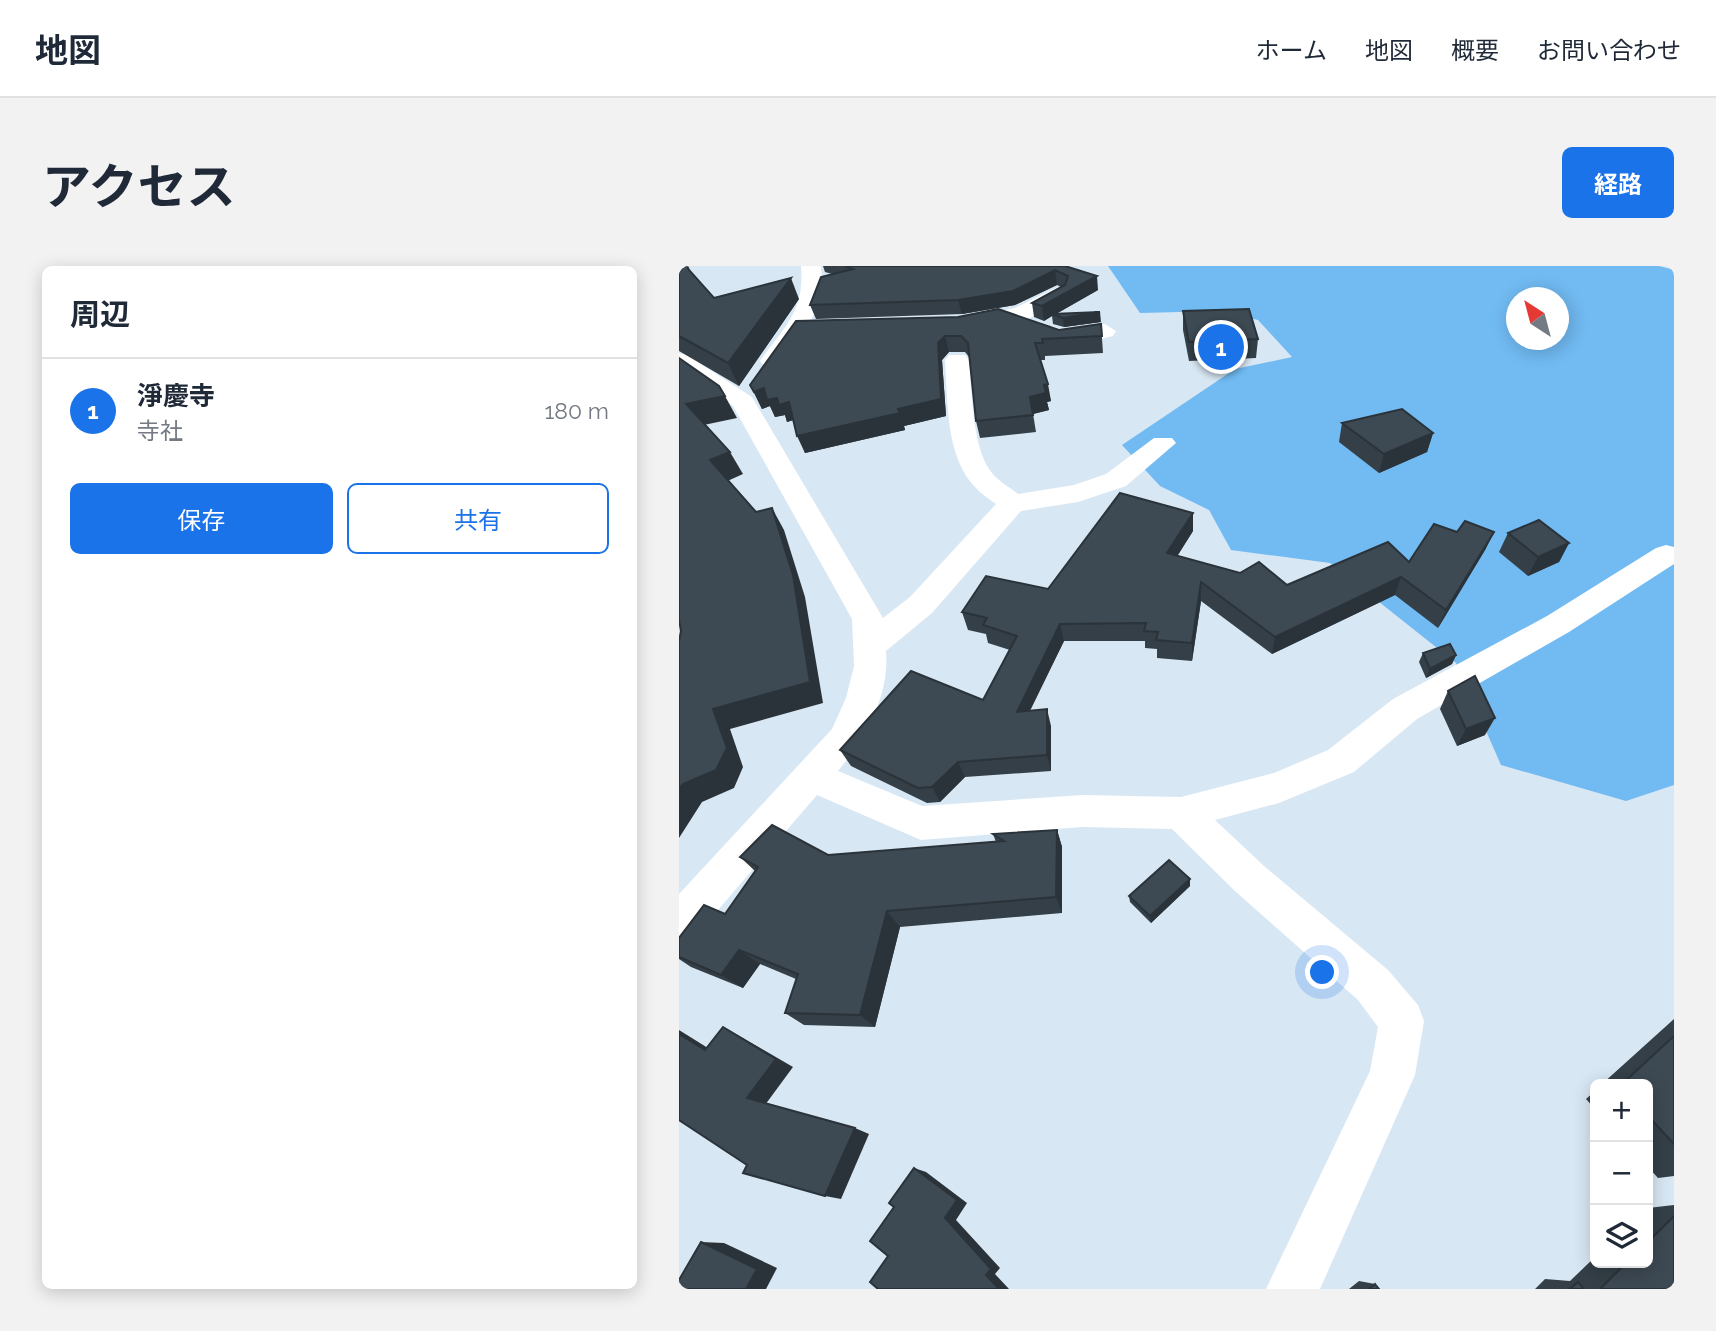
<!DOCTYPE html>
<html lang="ja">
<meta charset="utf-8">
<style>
:root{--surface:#fff;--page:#f2f2f3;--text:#1f2937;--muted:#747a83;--line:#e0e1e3;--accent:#1a73e8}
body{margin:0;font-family:Raleway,"Noto Sans JP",sans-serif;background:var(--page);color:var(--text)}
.controls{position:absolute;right:21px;bottom:21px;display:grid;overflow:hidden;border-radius:10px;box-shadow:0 4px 18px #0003}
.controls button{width:63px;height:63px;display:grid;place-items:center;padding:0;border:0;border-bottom:2px solid var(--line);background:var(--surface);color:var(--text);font:35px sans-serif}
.compass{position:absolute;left:827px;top:21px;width:63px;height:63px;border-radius:50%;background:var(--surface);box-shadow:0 4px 18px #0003;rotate:324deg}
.you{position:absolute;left:644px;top:707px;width:24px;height:24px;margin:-18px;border:5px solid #fff;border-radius:50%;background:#1a73e8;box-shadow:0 0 0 10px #1a73e833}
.badge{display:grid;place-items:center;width:46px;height:46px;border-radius:50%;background:var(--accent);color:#fff;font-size:23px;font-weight:700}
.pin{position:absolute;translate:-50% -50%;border:4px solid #fff;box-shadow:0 2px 7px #0006}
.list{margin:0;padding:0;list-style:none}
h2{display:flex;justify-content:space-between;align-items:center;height:91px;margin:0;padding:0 28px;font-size:30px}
h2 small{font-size:23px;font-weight:400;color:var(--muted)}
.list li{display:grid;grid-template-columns:46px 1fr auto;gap:21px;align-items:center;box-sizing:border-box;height:105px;padding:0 28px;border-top:2px solid var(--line)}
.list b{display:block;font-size:26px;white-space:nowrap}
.list p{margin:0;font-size:23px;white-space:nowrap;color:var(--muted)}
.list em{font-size:23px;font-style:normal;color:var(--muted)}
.actions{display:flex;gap:14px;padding:21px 28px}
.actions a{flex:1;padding:16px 0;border:2px solid var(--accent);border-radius:10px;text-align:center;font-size:24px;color:var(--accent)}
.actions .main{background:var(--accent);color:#fff}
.icon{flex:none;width:38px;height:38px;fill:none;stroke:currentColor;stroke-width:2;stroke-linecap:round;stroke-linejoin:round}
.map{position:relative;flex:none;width:995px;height:1023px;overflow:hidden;border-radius:10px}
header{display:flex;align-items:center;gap:42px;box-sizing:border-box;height:98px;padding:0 35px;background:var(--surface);border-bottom:2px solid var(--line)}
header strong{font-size:33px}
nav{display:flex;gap:38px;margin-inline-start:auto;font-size:24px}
.intro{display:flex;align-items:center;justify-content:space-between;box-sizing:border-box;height:168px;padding:0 42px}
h1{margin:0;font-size:49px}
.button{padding:18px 32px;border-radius:10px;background:var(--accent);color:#fff;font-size:24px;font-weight:700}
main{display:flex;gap:42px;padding:0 42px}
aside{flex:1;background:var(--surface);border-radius:10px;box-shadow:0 4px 18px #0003}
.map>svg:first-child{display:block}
.green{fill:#71baf2;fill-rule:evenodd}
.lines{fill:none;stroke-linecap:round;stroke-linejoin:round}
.minor{fill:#fff;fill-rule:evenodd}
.wall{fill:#343f47}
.shaded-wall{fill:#2b333a}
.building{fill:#3d4953;stroke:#2b333a;stroke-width:2}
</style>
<header>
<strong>地図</strong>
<nav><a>ホーム</a><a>地図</a><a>概要</a><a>お問い合わせ</a></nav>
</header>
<div class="intro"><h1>アクセス</h1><a class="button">経路</a></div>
<main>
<aside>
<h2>周辺<small></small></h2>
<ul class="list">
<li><span class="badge">1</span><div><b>淨慶寺</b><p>寺社</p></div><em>180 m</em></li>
</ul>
<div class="actions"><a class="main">保存</a><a>共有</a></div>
</aside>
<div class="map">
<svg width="995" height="1023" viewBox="0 0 995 1023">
<rect width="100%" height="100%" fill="#d8e7f4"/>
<path class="green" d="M429 0H980L995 4V519L947 535 822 499 777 397 651 297 552 284 530 244 481 220 443 179 556 103 613 91 579 54 541 45 461 47ZM838 32H880V74H838Z"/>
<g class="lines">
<g class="minor">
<path d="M122 0H142C147 42 125 68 101 100H85L81 95C105 61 126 45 122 0Z"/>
<path d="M379 21 389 27 386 31 351 52 288 65 277 58 280 53 336 42Z"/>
<path d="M426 58 437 65 434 70C415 74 375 86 361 67L372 60 385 64Z"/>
<path d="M0 87 8 89 73 131 204 352 231 331 317 238C310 233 302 228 296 221 266 190 269 134 266 94L270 89H286L290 94C293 125 293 183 313 207 320 216 331 221 339 228L395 219 427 208 475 172H493L497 177 447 220 399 236 342 245 253 347 207 385C211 429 186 473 159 505L243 540 403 529 502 531 595 507 649 484 714 433 868 350 977 282 987 279 995 281V298L890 366 738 453 675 506 600 537 536 554 585 600 709 704 739 739 745 755 736 809 641 1023H587L691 805 699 761 679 734 557 626 493 563 403 561 242 574 138 529 15 672 0 678V628L153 463 167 432 175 400 173 353 54 140 0 104Z"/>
</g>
</g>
<g class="wall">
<path d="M0 0 10 4 35 32 120 33 60 120 0 85Z"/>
<path d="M144 0H386L419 24 377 48 422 56 385 61 374 58 373 50 365 55 355 51 353 37 382 21 378 19 336 39 283 48 137 53 131 39 153 8 146 6Z"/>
<path d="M504 45 579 73 577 92 510 95 504 64Z"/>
<path d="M117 55 380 64 422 58 424 87 366 90V94H361L372 135 368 136 370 144 354 148 357 166 301 172 297 155 290 91 286 86H270L263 94 267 150 225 160 226 164 126 187 114 154 108 156 106 149 96 151 91 140 83 143 71 119Z"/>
<path d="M663 157 754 167 748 186 700 207 660 176Z"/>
<path d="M514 265 498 290 608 319 730 296 778 266H815L806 284 759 362 716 329 593 388 522 335 513 395 478 392V383L466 382V375H385L351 445 372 460V505L286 511 261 536 248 537 172 500 161 484 304 434 331 384 309 377 307 368 289 364 283 346 369 323Z"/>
<path d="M829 267 890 277 880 296 849 310 820 286Z"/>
<path d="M744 387 777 389 773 398 747 412 740 396Z"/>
<path d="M769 425 806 469 778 480 761 443Z"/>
<path d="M378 564 383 581V647L221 661 196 761 125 759 106 747 117 713 81 698 64 722 12 701 0 693V672L46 648 76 605 61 591 149 589 317 576 314 568Z"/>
<path d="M511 613V620L472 657 451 636 450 630Z"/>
<path d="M995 753V910L979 912 969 901V818H923Z"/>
<path d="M916 825V843L907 833Z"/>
<path d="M995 939V1023H856L866 1013 891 1015 916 991V997H969V942Z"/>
<path d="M680 1015 696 1018 700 1023H670Z"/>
</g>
<g class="shaded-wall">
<path d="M376 4 378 19 336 39 283 48 279 34Z"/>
<path d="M418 10 419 24 375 49 373 48V50L365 55 363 40Z"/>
<path d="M112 12 120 33 60 120 49 97Z"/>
<path d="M421 46 422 56 385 61 384 52Z"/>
<path d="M266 70 270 86 263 94 267 150 225 160 226 164 126 187 118 170 219 143 259 77Z"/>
<path d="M369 118 372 135 368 136 370 144 354 148 357 166 351 131 365 119Z"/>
<path d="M85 122 98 132 110 136 118 153 108 156 106 149 96 151 91 140 83 143 75 126Z"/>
<path d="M46 130 58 152 20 160 7 138Z"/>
<path d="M754 167 748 186 700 207 705 188Z"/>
<path d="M51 186 64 208 44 217 31 194Z"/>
<path d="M93 242 105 264 126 331 144 437 51 463 64 501 55 522 23 536 0 572V523L34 443Z"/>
<path d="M514 247V265L489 305 488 287Z"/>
<path d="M815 266 806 284 759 362 767 344Z"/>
<path d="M890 277 880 296 849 310 859 291Z"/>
<path d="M722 311 716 329 593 388 596 371Z"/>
<path d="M522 316V335L513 395V377Z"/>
<path d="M381 358 385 375 342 462 338 446Z"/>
<path d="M777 389 773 398 747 412 751 403Z"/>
<path d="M368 443 372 460V505L368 489Z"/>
<path d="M816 452 806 469 778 480 787 463Z"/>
<path d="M279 496 286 511 261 536 253 521Z"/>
<path d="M378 564 383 581V647L377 631Z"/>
<path d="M511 613V620L472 657 471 650Z"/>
<path d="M208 645 221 661 196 761 181 749Z"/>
<path d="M60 684 81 698 64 722 42 709Z"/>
<path d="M44 761 62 771 114 801 86 839 68 832Z"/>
<path d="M0 764 45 792 26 784 0 768Z"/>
<path d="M176 862 190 868 162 933 146 930Z"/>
<path d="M235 902 247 906 288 937 277 954 321 1002 316 1008 330 1023H320L307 1009 266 952Z"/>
<path d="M22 976 45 977 98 1002 87 1023H67Z"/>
</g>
<g class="building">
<path d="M0 0H8L10 4 35 32 112 12 49 97 0 70Z"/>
<path d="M166 0H386L418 10 363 40 353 37 386 19 389 10 376 4 334 25 279 34 131 39 142 11 174 3Z"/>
<path d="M319 43 380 64 422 58 423 70 363 73 364 77H356L369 118 365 119 367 127 351 131 354 149 297 155 289 77 282 70H266L259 77 262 133 219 143 221 147 118 170 110 136 100 139 98 132 88 134 85 122 75 126 71 119 117 55 279 51Z"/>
<path d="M570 43 579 73 510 76 504 45Z"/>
<path d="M421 46 384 52 373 48Z"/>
<path d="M0 92 40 120 46 130 7 138 51 186 31 194 77 246 93 242 114 309 131 416 34 443 48 482 37 504 4 518 0 523V375L2 365 0 354Z"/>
<path d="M723 143 754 167 705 188 663 157Z"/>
<path d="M441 227 514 247 488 287 561 307 580 296 608 319 709 276 730 296 755 258 778 266 786 255 815 266 767 344 722 311 596 371 522 316 513 377 477 374 479 366 465 365 467 357 381 358 338 446 368 443V489L279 496 253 521 239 522 161 484 232 405 304 434 338 370 304 359 308 352 283 346 307 310 369 323Z"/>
<path d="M860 254 890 277 859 291 829 267Z"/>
<path d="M771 378 777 389 751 403 744 387Z"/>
<path d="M796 410 816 452 787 463 769 425Z"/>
<path d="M93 559 149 589 325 575 314 568 378 564 377 631 208 645 181 749 106 747 119 708 60 684 42 709 0 691V672L25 639 46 648 79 601 61 591Z"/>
<path d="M490 594 511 613 471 650 450 630Z"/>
<path d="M44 761 97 793 68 832 176 862 146 930 64 907 68 899 0 854V768L26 784Z"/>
<path d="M995 770V878L969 850V818H943Z"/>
<path d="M235 902 278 934 266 952 312 1003 307 1009 320 1023H199L191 1016 209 990 191 975 215 941 210 937Z"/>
<path d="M995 950V1023H921L947 997H969V976Z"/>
<path d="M22 976 78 1003 67 1023H0V1014Z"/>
<path d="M899 1016 905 1023H891Z"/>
<path d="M696 1018 700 1023H690Z"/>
</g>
</svg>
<div class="controls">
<button>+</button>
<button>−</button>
<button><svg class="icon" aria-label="layers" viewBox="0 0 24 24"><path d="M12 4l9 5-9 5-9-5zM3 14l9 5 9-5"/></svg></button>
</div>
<svg class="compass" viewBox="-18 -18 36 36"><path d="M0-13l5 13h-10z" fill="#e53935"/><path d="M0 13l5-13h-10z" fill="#747a83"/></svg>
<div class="you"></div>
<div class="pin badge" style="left:542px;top:81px">1</div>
</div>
</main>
